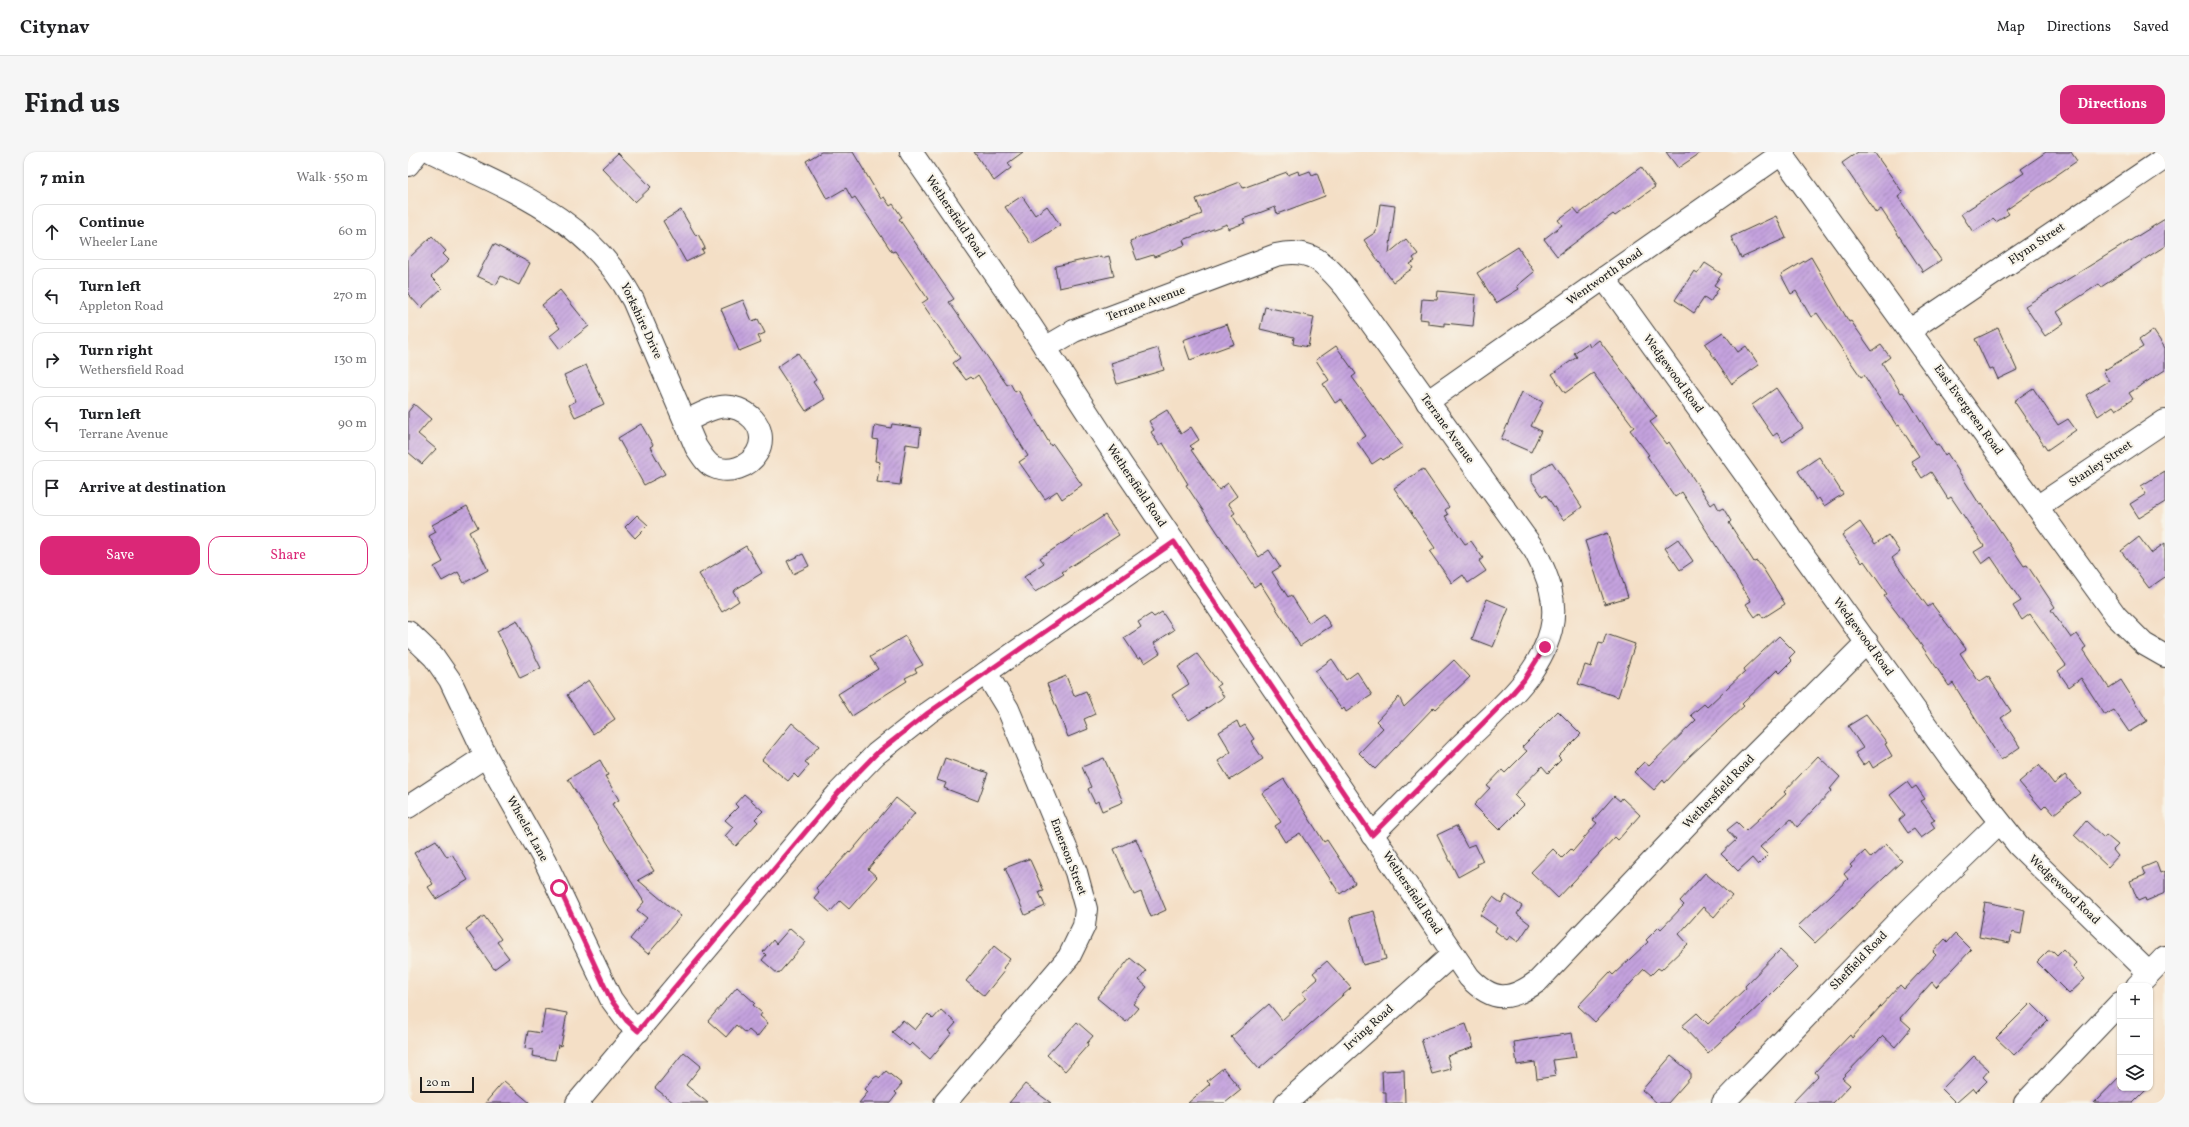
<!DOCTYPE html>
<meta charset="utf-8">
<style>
:root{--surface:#fff;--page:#f6f6f6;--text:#202124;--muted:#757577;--line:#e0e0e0;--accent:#db2777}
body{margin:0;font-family:Vollkorn,serif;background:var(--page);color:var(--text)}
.controls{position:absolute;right:12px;bottom:12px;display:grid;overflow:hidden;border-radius:8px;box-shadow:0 1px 3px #0004}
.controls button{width:36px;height:36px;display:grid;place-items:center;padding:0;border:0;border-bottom:1px solid var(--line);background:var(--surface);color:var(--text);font:20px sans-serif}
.scale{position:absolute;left:12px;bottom:10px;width:54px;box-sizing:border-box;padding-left:4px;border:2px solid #1c1c1c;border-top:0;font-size:11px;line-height:14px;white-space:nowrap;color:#1c1c1c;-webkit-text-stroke:3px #f7f3e8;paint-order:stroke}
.stop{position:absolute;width:12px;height:12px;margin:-9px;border:3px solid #db2777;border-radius:50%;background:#fff}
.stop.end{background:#db2777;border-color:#fff;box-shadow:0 1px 4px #0008}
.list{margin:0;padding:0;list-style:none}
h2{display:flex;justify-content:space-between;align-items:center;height:52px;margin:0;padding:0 16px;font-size:17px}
h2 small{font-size:13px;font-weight:400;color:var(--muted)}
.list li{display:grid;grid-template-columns:26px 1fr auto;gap:12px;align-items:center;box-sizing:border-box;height:56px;margin:0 8px 8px;padding:0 8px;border:1px solid var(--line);border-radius:12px}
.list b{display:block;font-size:15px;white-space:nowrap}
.list p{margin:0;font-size:13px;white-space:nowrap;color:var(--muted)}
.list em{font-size:13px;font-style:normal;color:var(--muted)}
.actions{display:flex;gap:8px;padding:12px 16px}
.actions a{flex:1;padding:9px 0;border:1px solid var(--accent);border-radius:12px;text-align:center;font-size:14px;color:var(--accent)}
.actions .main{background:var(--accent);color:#fff}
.icon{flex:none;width:22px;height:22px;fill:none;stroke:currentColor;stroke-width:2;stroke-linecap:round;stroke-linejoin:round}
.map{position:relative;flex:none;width:1757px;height:951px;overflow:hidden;border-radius:12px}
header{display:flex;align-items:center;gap:24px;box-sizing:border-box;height:56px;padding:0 20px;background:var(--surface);border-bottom:1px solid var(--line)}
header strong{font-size:19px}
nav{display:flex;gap:22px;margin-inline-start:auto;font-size:14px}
.intro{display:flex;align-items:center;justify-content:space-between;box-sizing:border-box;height:96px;padding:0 24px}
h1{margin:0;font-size:28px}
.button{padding:10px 18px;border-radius:12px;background:var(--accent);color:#fff;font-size:14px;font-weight:700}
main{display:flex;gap:24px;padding:0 24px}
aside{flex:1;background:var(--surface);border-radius:12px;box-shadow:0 1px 3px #0004}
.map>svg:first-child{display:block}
.building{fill:url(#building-hatch)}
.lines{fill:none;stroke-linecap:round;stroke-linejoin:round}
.minor-casing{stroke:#3c3936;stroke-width:24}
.minor{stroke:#fff;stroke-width:22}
.route{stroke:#db2777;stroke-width:5}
.labels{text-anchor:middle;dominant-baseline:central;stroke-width:4;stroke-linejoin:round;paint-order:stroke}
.street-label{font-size:12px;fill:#1c1c1c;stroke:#f7f3e8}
</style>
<header>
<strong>Citynav</strong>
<nav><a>Map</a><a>Directions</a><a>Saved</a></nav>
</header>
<div class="intro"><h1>Find us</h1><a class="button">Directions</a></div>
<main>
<aside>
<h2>7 min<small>Walk · 550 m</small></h2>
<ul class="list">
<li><svg class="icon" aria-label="ahead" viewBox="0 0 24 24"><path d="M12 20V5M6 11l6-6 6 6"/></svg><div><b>Continue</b><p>Wheeler Lane</p></div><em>60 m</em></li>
<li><svg class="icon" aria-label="left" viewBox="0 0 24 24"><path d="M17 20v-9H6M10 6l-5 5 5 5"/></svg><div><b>Turn left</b><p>Appleton Road</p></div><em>270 m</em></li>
<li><svg class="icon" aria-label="right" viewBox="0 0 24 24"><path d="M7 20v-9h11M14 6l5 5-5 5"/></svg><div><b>Turn right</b><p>Wethersfield Road</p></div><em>130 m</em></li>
<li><svg class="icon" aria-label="left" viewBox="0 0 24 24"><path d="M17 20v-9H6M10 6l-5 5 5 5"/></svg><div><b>Turn left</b><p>Terrane Avenue</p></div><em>90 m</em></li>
<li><svg class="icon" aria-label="arrive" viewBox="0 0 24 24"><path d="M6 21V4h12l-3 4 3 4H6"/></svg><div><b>Arrive at destination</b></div></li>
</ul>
<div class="actions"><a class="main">Save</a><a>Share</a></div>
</aside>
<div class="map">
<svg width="1757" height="951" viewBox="0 0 1757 951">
<defs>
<pattern id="building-hatch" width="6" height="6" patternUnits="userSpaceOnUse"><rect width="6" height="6" fill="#c4a2de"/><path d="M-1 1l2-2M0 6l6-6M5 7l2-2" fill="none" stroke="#9e83b3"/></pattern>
</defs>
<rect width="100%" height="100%" fill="#f7f3e8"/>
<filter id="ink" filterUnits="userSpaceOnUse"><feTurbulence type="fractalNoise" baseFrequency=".025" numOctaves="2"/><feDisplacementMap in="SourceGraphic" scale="8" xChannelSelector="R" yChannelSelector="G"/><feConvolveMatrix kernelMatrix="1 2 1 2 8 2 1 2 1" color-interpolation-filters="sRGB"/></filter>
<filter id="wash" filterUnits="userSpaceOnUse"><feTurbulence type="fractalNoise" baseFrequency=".012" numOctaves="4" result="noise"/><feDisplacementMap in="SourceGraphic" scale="16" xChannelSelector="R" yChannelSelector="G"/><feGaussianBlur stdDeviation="0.9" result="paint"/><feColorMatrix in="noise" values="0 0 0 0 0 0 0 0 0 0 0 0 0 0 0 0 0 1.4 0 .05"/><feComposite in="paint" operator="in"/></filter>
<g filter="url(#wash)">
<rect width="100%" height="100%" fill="#f4dfc6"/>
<g id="blocks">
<g class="building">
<path d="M413 0H445L473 47 476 45 482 54 485 52 494 65 491 67 546 147 541 150 599 233 602 231 607 240 610 238 643 294 645 292 674 333 654 347 649 339 637 347 611 310 620 304 570 223 565 227 563 225 558 228 545 211 552 206 514 151 520 147 487 99 484 100 447 45 444 47 438 36 419 47 398 9Z"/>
<path d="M566 0H615L600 11 603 16 586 29Z"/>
<path d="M1258 0H1294L1270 16Z"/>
<path d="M1450 0H1466L1495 41 1490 45 1533 108 1515 120 1473 57 1468 61 1434 11Z"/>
<path d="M1638 0H1663L1669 9 1598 58 1601 62 1588 70 1585 67 1565 80 1553 62 1616 21 1613 17Z"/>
<path d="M210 1 243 35 227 50 194 16Z"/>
<path d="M1233 15 1247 35 1207 64 1205 62 1149 104 1136 87 1154 73 1150 68 1166 56 1171 62Z"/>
<path d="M890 19 891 23 902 19 904 23 909 21 917 44 869 62 867 55 835 67 837 71 820 77 819 72 775 88 777 93 746 105 745 103 729 108 722 89 794 62 788 47 832 30 835 36 879 20 880 23Z"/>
<path d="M614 44 627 63 639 54 652 73 623 92 597 55Z"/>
<path d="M972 52 987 54 981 101 998 87 1010 102 1005 106 1007 109 1002 112 1005 116 985 130 956 88 968 80Z"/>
<path d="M273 58 288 84 290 82 297 96 294 98 296 101 278 110 255 69Z"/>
<path d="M1368 64 1378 86 1333 106 1323 85Z"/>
<path d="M1757 67V94L1693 135 1691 132 1649 160 1656 171 1637 184 1617 154Z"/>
<path d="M24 84 38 99 35 102 41 108 23 125 34 136 13 156 0 142V107Z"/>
<path d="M86 92 122 111 111 133 93 124 88 133 69 124Z"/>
<path d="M1110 95 1126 120 1109 134 1111 137 1088 151 1069 121Z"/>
<path d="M693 104V106L701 104 706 124 651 136 647 115 648 114Z"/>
<path d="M1403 105 1441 170 1443 169 1464 199 1473 193 1482 205 1474 211 1493 241 1495 240 1528 293 1530 292 1537 303 1539 301 1572 353 1574 352 1616 414 1619 413 1647 455 1643 458 1663 486 1669 482 1678 495 1675 497 1701 536 1713 528 1739 569 1721 580 1706 558 1697 563 1673 526 1661 535 1650 519 1658 513 1622 462 1614 468 1605 454 1613 449 1583 405 1574 412 1566 400 1576 394 1543 345 1540 347 1523 320 1514 326 1503 309 1511 304 1491 273 1489 274 1456 223 1453 225 1409 161 1403 165 1388 139 1383 142 1373 123Z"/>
<path d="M1297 111 1314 122 1306 133 1311 136 1302 150 1296 146 1286 161 1267 148 1286 119 1290 121Z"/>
<path d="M152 138 181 174 152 197 142 184 152 176 134 153Z"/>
<path d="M1030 139 1068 143 1065 174 1036 171V174L1020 172V168L1012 167 1014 147 1029 148Z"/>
<path d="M335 148 344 169 350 167 357 181 350 184 353 190 331 199 313 157Z"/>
<path d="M857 155 906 165 900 195 885 192 886 185 852 177Z"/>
<path d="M819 172 826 192 782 208 775 188Z"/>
<path d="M1590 176 1609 218 1590 227 1585 216 1581 217 1567 187Z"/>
<path d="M1745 178 1757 196V218L1721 241 1725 247 1708 258 1705 254 1690 264 1678 243 1701 229 1695 219 1735 195 1731 188Z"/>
<path d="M1315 180 1330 200 1338 194 1351 213 1324 232 1297 192Z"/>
<path d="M1191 188 1249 265 1242 270 1259 292 1261 290 1303 353 1307 350 1311 358 1315 356 1323 369 1321 371 1346 410 1349 409 1356 418 1377 452 1355 466 1352 461 1347 465 1338 452 1343 449 1274 340 1267 345 1239 304 1241 303 1222 278 1226 275 1185 221 1157 241 1144 222 1169 205 1166 201 1180 191 1182 195Z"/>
<path d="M928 194 948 222 944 225 995 295 975 308 973 306 964 312 949 290 958 284 933 247 927 251 915 232 921 228 908 208Z"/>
<path d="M750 196 756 218 709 232 703 211Z"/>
<path d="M390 201 408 228 405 230 417 247 398 259 369 215Z"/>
<path d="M178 213 196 252 167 265 161 253 168 249 156 223Z"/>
<path d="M1368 236 1395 276 1375 290 1369 281 1365 284 1344 253Z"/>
<path d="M1625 236 1650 273 1660 267 1668 278 1639 298 1606 249Z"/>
<path d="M1114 240 1135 250 1123 274 1133 279 1123 300 1093 287Z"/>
<path d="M6 252 23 267 10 282 28 297 14 312 0 300V260Z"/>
<path d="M759 258 773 282 783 275 791 288 782 294 785 297 783 298 811 338 820 331 829 344 820 351 827 361 824 363 851 405 861 398 872 415 864 420 880 445 883 443 901 471 915 462 923 474 892 494 852 431 846 435 778 333 780 332 755 291 751 293 743 280 746 278 741 269Z"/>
<path d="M233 272 245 293 242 295 257 322 236 333 210 286Z"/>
<path d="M484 272 513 276 511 294 498 292 492 333 469 330 472 310 467 309 470 288 465 287 467 273 483 276Z"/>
<path d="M1411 305 1435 342 1416 354 1411 346 1408 348 1390 319Z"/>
<path d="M1144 310 1174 355 1155 368 1138 343 1135 345 1124 329V323Z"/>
<path d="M1015 317 1041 355 1037 358 1040 363 1037 364 1057 392 1063 389 1075 406 1071 409 1078 419 1060 431 1055 423 1044 431 1022 400 1027 396 986 336Z"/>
<path d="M1757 319V350L1731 366 1722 352 1738 342 1733 334Z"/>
<path d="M59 354 70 375 61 380 80 418 56 431 50 420 34 429 26 415 35 410 21 384 28 380 24 373Z"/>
<path d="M229 363 240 373 227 386 217 375Z"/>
<path d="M697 363 711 383 654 420 656 422 627 440 616 425 636 411 632 406Z"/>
<path d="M1452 370 1467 392 1480 383 1492 400 1484 406 1520 455 1524 452 1558 497 1552 501 1571 530 1580 524 1603 559 1593 566 1612 595 1593 608 1545 531 1541 534 1509 487 1476 444 1479 442 1456 409 1454 411 1434 383Z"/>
<path d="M1199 381 1220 445 1197 452 1177 389Z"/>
<path d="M1731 385 1743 401 1757 391V425L1741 436 1713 399Z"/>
<path d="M1270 387 1285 409 1272 418 1257 396Z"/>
<path d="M338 394 354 421 325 439 331 449 314 460 291 422Z"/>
<path d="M395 402 401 414 385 422 379 409Z"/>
<path d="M1079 447 1101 456 1085 495 1064 487Z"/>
<path d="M754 460 766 478 746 491 752 501 737 511 733 505 730 507 716 486 733 475 730 470 743 462 746 465Z"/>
<path d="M109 468 133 516 112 526 89 479Z"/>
<path d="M1198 482 1227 492 1210 545 1170 532 1177 513 1183 515 1191 491 1195 492Z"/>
<path d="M497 484 515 513 507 517 509 520 497 526 499 529 444 564 430 542 470 517 462 505Z"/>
<path d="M1371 484 1387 500 1381 506 1384 509 1372 521 1369 518 1334 552 1336 554 1281 605 1257 631 1255 628 1246 638 1226 620 1236 610 1241 614 1288 568 1283 563 1296 552 1299 555 1337 519 1336 517Z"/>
<path d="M789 502 812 532 809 534 816 545 781 568 764 543 781 532 770 515Z"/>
<path d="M924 507 938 528 949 520 964 543 938 560 936 556 934 558 907 519Z"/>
<path d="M1046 508 1062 525 1028 557 1026 555 967 617 951 601 975 576 968 569 991 545 996 555Z"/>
<path d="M658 524 666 544 678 539 687 562 676 567 680 577 660 585 639 532Z"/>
<path d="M181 528 207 567 185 582 159 543Z"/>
<path d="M1150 559 1173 582 1150 605 1153 608 1140 621 1134 614 1106 643 1116 653 1091 678 1066 653 1082 636 1079 634 1094 618 1097 621 1119 599 1114 595Z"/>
<path d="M1458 563 1479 591 1477 592 1484 604 1465 616 1461 609 1455 613 1447 601 1455 596 1440 574Z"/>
<path d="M829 569 832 576 837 573 846 587 843 589 855 607 822 628 810 609 823 600 811 580Z"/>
<path d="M384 571 411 594 397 610 401 613 390 626 386 622 380 629 354 608Z"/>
<path d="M1410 604 1432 625 1422 637 1424 638 1389 675 1383 667 1352 695 1360 703 1350 713 1344 706 1330 719 1313 702 1328 688 1319 678 1329 670 1338 679 1378 642 1376 640Z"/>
<path d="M537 606 580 621 570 649 536 636 538 631 529 628Z"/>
<path d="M696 606 715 650 694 659 690 649 687 651 680 637 683 635 674 615Z"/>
<path d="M192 608 200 623 197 624 211 648 204 652 246 719 230 728 273 764 240 802 222 787 239 766 229 758 236 750 160 627Z"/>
<path d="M1631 613 1646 632 1657 623 1672 641 1646 662 1638 653 1634 657 1611 630Z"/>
<path d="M876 627 916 690 919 688 947 731 932 742 892 681 877 690 867 674 873 670 854 641Z"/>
<path d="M1499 630 1504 637 1508 634 1517 647 1513 649 1527 668 1523 670 1527 676 1513 686 1506 677 1500 681 1491 668 1497 663 1482 643Z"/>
<path d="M336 642 355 659 347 667 350 670 328 694 317 684 325 675 317 668 330 655 327 652Z"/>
<path d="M1206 644 1212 649 1214 646 1232 663 1210 688 1207 685 1150 746 1123 720 1145 697 1154 706 1163 697 1165 699 1189 671 1185 668Z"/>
<path d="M488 646 507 661 460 717 469 725 467 727 441 757 432 749 422 760 406 746 411 740 408 736 441 700 442 701Z"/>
<path d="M1678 669 1696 686 1698 683 1710 693 1705 698 1710 704 1700 715 1666 683Z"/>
<path d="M1048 674 1059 695 1067 692 1075 709 1069 712 1070 714 1050 725 1029 683Z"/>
<path d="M728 687 758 758 743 765 733 740 726 743 706 697Z"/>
<path d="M28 688 39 705 44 702 60 728 28 747 20 735 25 732 6 701Z"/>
<path d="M1478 692 1494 709 1407 791 1390 774 1440 727 1436 722 1444 715 1442 713 1457 699 1463 706Z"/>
<path d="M620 707 622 708 636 739 631 740 637 754 617 763 597 716Z"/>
<path d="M1748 710 1752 721 1757 719V741L1738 749 1737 746 1730 749 1722 729 1737 723 1734 716Z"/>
<path d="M1297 721 1324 744 1306 765 1295 755 1271 782 1280 792 1253 818 1250 816 1243 823 1236 817 1187 870 1170 854 1202 820 1205 823 1240 790 1238 788 1251 775 1253 777 1276 753 1272 749Z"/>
<path d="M1098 743 1114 754 1109 762 1122 772 1110 790 1102 784 1099 788 1087 779 1089 775 1072 763 1085 745 1093 751Z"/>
<path d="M1577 750 1617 758 1613 782 1604 780 1602 791 1571 785Z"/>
<path d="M966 759 978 807 955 813 942 765Z"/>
<path d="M76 764 93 787 89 790 101 806 86 817 58 777Z"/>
<path d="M382 776 398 790 370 822 354 808 358 803 355 800 365 788 368 792Z"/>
<path d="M1547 782 1563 798 1528 835 1524 830 1492 866 1503 876 1487 895 1475 884 1434 926 1442 933 1425 951H1384L1410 924 1407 920 1442 883 1444 886 1492 833 1496 837 1528 803 1525 800 1537 787 1540 790Z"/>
<path d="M586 794 602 807 595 816 597 818 576 844 558 829Z"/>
<path d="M1655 797 1668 811 1665 814 1677 827 1661 842 1629 810 1640 799H1645L1649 803Z"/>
<path d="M1372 798 1390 815 1354 851 1300 901 1274 874 1289 861 1300 872 1338 836 1337 834Z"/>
<path d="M722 806 738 819 731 828 739 835 725 852 730 856 718 870 689 846Z"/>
<path d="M919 809 943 836 851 917 823 885 861 852 874 868 898 846 894 841 910 827 905 821Z"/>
<path d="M329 835 347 851 345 853 354 861 352 864 360 871 349 885 341 878 337 881 328 873 318 885 300 869Z"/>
<path d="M1623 851 1640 868 1606 903 1588 886Z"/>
<path d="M137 857 159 861 153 894 150 893 147 908 124 904 125 898 117 896 120 879 133 881Z"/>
<path d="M533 858 548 871 541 879 544 881 522 907 504 891 501 894 484 880 495 868 507 878 520 862 525 867Z"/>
<path d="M669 870 685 884 679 891 680 893 657 919 639 903Z"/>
<path d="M1058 872 1066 895 1039 904 1043 917 1024 922 1013 887Z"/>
<path d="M1164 881 1168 905 1145 908 1148 924 1129 927 1127 910 1109 913 1106 890Z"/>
<path d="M276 900 293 914 278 933 300 951H266L247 936Z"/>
<path d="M1263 904 1282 920V926L1260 951H1249L1234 938Z"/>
<path d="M1566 904 1581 918 1575 925 1579 929 1568 940 1565 936 1548 951 1534 937Z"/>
<path d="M815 916 833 938 817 951H780L802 932 799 929Z"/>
<path d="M996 918 997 951H978V940H975L974 919Z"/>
<path d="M478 919 494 932 487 940 489 942 482 951H451L460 940 457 937 466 926 469 924 472 926Z"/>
<path d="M1712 924V936H1740L1725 951H1686Z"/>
<path d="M96 929 122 951H77Z"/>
<path d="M617 932 643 951H601Z"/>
</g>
</g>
</g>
<g filter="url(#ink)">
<use href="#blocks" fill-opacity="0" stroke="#3c3936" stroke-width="1"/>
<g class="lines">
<defs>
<g id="minor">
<path d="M24 0C104 39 180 65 225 148L288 295C293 302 298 312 306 315 321 322 341 315 349 301 363 276 337 251 312 255 300 257 289 264 278 269"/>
<path d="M503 0 623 174 713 312 1061 825C1085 851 1103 849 1130 829L1334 615 1459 490"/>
<path d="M1373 2 1708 464 1736 492 1757 504"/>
<path d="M0 13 10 0"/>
<path d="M1196 126 1546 612 1611 694 1741 821"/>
<path d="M1502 178 1757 6"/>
<path d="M637 196 666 179 684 172 868 103C903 95 917 111 938 136L1127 399C1140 424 1150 450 1143 478 1131 526 1086 561 1052 594 1023 624 993 653 964 683"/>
<path d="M1019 250 1376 0"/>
<path d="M1629 355 1757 269"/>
<path d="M0 480 26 505 42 528 78 604 137 709 203 847 219 869 231 879"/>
<path d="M0 655 78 604"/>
<path d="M1729 834 1757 805"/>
<path d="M169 951 431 640 468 602 520 561 766 390"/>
<path d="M537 951 661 805 676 774 678 757 668 720 600 557 578 521"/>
<path d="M878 951 1045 802"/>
<path d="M1315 951 1498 761 1591 671"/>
<path d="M1617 951 1712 851"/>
</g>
</defs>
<use href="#minor" class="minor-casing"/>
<use href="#minor" class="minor"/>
</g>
</g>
<g class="lines" filter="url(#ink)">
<path class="route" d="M151 736 203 848 219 869 230 879 431 640 468 602 520 561 766 390 964 683 1102 544 1116 528 1137 495"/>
</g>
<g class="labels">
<g class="street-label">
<text transform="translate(547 65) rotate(56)">Wethersfield Road</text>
<text transform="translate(1629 92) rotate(-34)">Flynn Street</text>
<text transform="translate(1197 125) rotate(-35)">Wentworth Road</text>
<text transform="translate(738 152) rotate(-20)">Terrane Avenue</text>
<text transform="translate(233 169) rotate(65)">Yorkshire Drive</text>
<text transform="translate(1265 222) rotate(54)">Wedgewood Road</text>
<text transform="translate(1560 258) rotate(54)">East Evergreen Road</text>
<text transform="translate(1039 277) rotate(54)">Terrane Avenue</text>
<text transform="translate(1693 312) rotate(-34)">Stanley Street</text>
<text transform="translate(728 334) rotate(56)">Wethersfield Road</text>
<text transform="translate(1455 485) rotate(54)">Wedgewood Road</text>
<text transform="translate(1311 640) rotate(-46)">Wethersfield Road</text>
<text transform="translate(119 677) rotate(61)">Wheeler Lane</text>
<text transform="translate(660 705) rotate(69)">Emerson Street</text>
<text transform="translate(1656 738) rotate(44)">Wedgewood Road</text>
<text transform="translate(1004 741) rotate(56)">Wethersfield Road</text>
<text transform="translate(1451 809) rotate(-46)">Sheffield Road</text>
<text transform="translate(961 876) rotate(-42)">Irving Road</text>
</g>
</g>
</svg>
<div class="controls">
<button>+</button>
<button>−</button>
<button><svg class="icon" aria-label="layers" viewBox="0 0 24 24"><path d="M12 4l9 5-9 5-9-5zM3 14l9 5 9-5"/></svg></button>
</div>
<div class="scale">20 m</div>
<div class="stop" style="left:151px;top:736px"></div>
<div class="stop end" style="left:1137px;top:495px"></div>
</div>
</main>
